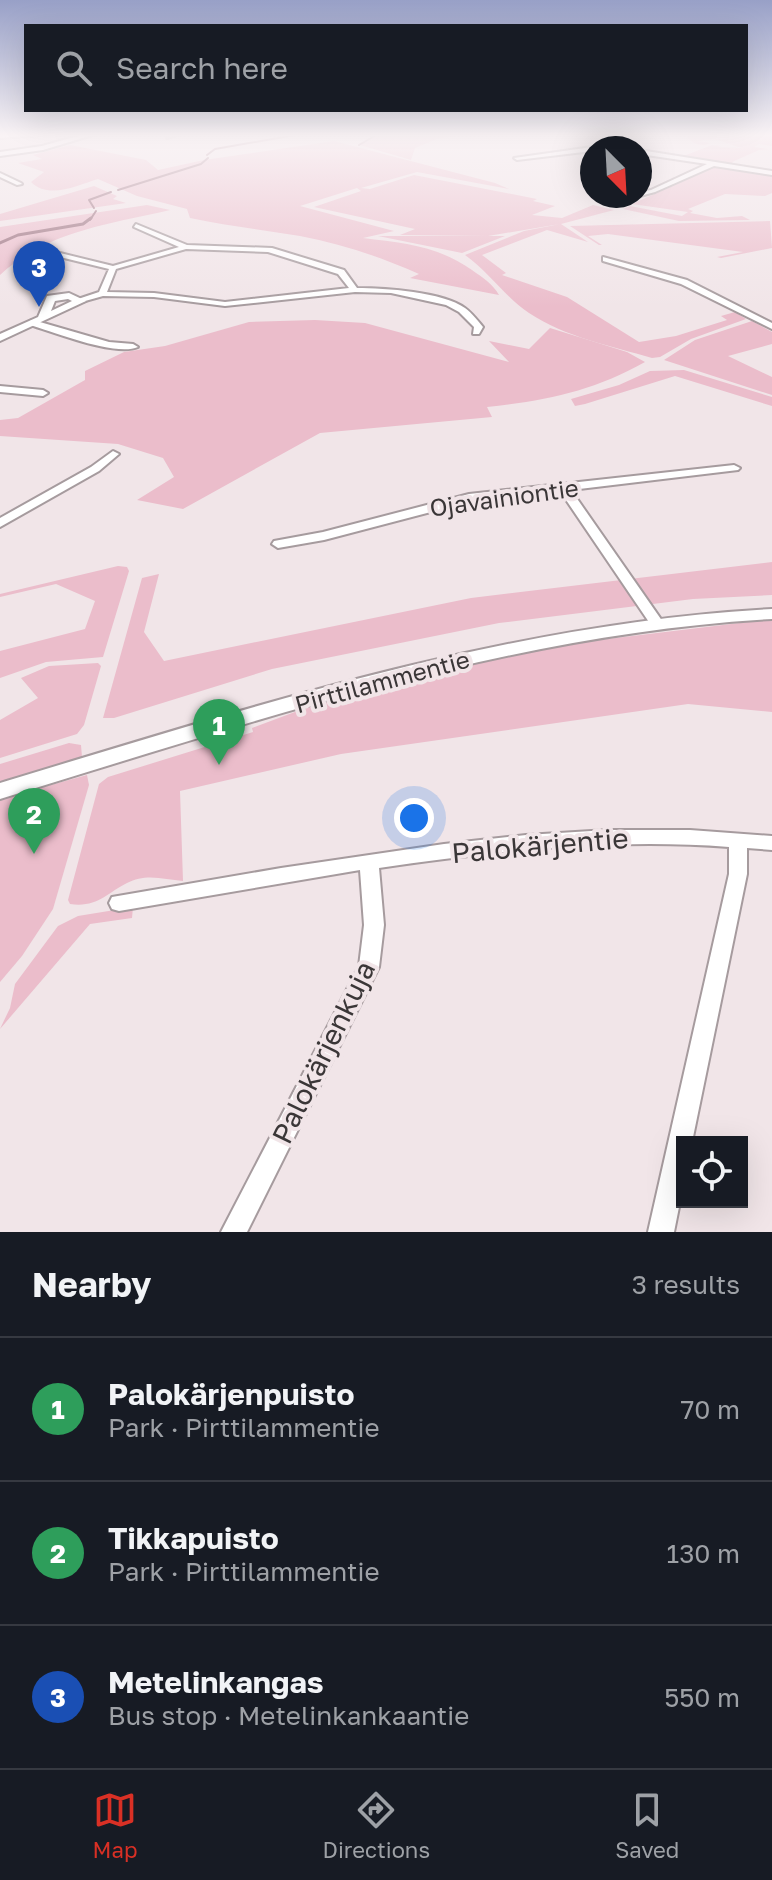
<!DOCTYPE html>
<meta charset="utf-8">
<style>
:root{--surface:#171b24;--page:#242831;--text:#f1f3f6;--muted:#9ea1a6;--line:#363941;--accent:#d93025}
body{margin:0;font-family:"Golos Text",sans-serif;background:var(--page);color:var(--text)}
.controls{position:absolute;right:24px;bottom:24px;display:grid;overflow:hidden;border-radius:0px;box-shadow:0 8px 32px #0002}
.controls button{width:72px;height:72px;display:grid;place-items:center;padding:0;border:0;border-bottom:2px solid var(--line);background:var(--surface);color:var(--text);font:40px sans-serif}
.compass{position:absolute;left:580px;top:136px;width:72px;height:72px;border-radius:50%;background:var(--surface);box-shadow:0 8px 32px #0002;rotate:156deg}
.you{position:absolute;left:414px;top:818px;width:28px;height:28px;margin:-20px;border:6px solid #fff;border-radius:50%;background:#1a73e8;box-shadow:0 0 0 12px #1a73e833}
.badge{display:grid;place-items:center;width:52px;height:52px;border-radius:50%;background:var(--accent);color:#fff;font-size:26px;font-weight:700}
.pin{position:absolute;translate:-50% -66px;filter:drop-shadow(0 2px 4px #0008)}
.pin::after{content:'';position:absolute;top:42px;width:28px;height:24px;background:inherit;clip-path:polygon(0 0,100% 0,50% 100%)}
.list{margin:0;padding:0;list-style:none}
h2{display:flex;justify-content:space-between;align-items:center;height:104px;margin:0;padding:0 32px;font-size:34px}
h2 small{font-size:26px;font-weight:400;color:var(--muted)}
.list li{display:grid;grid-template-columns:52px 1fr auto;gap:24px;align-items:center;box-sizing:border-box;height:144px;padding:0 32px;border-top:2px solid var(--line)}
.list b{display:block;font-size:30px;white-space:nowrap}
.list p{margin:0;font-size:26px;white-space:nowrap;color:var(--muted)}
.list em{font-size:26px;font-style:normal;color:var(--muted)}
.icon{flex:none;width:44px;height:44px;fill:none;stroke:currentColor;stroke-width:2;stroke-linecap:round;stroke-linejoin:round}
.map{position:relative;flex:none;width:772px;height:1232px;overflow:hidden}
.search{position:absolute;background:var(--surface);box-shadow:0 8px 32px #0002;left:24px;right:24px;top:24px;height:88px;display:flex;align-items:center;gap:20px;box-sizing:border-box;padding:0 28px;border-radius:0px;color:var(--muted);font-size:30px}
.sheet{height:536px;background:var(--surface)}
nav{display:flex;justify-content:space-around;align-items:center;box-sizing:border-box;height:112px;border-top:2px solid var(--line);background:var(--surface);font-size:22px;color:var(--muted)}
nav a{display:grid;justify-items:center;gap:4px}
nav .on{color:var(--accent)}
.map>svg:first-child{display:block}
.green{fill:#ebbdcb}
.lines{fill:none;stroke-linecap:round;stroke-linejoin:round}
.stream-far1{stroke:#986b7a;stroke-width:2}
.stream{stroke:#986b7a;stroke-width:3}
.minor-casing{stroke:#a69b9e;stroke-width:4}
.tertiary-casing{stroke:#a69b9e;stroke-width:4}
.minor{fill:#fff;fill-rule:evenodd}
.tertiary{fill:#fff;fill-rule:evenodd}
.labels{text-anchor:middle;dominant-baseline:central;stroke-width:8;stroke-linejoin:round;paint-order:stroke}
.street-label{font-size:24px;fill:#3a3637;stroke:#f1e5e8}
.near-street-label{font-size:28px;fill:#3a3637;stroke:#f1e5e8}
</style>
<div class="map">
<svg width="772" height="1232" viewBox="0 0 772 1232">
<rect width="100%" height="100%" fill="#f1e5e8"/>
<g class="green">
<path d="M381 134H470L437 139 415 148 411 160 360 145Z"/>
<path d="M703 134H772V146L759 144 754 147 768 149 759 150 732 162 734 164 681 157 712 145 722 146 716 147 741 148 715 139 698 141 710 143C701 148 693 143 687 137Z"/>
<path d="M334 141 495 183 509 189 417 172 361 188 370 189 414 175 537 199 533 201 555 206 532 215 562 218 593 205 614 210 561 224 588 242 547 230 482 255 506 273 502 275 567 297 639 342 676 336 727 320 721 316 735 312 746 319 691 339 660 357 652 358C611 346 565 337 529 313 505 297 489 272 465 255L524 231 560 224 488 236 400 235 415 229 314 207 361 191 357 188 300 206 394 231 363 238C404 243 438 246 472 270 483 278 492 283 499 295L410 278 419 274C381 257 342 244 300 236 264 230 227 226 190 218L187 209 137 196 98 179C78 185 49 200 31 182L44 172 18 163 42 159 33 155 70 145 146 160 158 170 204 160Z"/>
<path d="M725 166 772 174V193L765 196 725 194 688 209 693 211 690 213 717 218 742 216 750 220 679 221 623 209 630 206 682 216 688 212 632 204 715 167Z"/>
<path d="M94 186 117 196 113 199 126 203 0 221V214Z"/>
<path d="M147 205 170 210C110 224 47 231 0 275V227Z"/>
<path d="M770 221 772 248 721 258 717 257 743 252 608 234 588 236 602 245H599L570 226Z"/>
<path d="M378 236H505L462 253Z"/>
<path d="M315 320 365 323 509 362 489 341 529 349 550 328 627 352 645 362C594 391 545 401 487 407L492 417 320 433 183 509 137 500 174 477 163 458 118 444 0 436V420L18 418 85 380V371L124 352 165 346 249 322Z"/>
<path d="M752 321 772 332V344L728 356 772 377V395L664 360 695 340Z"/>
<path d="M684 370 772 397V406L675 376 585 404 575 406 571 399 619 385 650 371Z"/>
<path d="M772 562V595L693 599 499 623 272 669 114 718H103L142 578 159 574 144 632 164 661 471 598Z"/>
<path d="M118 566 127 567 129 571 103 657 46 662 0 678V651L85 629 95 601 56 584 0 597V594Z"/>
<path d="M772 619V712L688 704 341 754 180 791 183 881C164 879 145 873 127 883 107 893 97 908 70 904L68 900 99 784 108 777 253 732 252 728 327 700 473 663 558 645Z"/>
<path d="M98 663 101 666 84 725 77 734 0 758V720L38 698 21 678 49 666Z"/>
<path d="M69 743 81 745 82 757 0 784V764Z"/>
<path d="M87 775 89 785 53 909 22 956 0 982V799Z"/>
<path d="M133 907 132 918 90 924 0 1029 10 1008 15 984 58 926 78 916Z"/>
</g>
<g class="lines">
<g class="stream-far1">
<path d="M359 145 378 134"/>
<path d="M207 155 215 149 301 134"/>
<path d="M118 190 201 164 208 158"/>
<path d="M94 208 89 200 111 192"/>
<path d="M90 220 96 211"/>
</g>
<path class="stream" d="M0 243 18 235 83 224 91 218"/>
<defs>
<g id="minor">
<path d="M0 134H54L0 138Z"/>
<path d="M171 134H179L167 138Z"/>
<path d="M603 134H608L624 148H618Z"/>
<path d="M592 147 594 148 592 151 517 160 514 158Z"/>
<path d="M640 150 772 171V175L714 166 655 192 640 196V192L651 190 707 164 640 154Z"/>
<path d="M0 173 21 183 22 184 17 185 0 177Z"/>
<path d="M613 196H627L611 200 622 202 632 196H639L623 206 597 200Z"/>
<path d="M136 224 187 245 272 248 344 270 357 288C385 288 443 292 465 308 472 313 478 321 483 327L479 334H473L474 327 459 312 446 305 391 293 355 292 225 306 154 297 103 296 78 303V299L99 292 109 269 56 256V252L113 266 179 247 134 227ZM186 249 268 252 338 274 349 288 225 302 154 293 107 292 116 269Z"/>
<path d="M603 257 687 280 772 323V329L681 284 603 261Z"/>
<path d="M33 320 109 342 133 344 138 347C116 357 54 332 30 325V321Z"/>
<path d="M0 386 43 390 48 393 43 396 0 392Z"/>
<path d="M113 451 119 454 99 471 0 527V518L91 467Z"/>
<path d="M734 465 740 468 738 470 571 490 665 625 658 629 653 628 560 491 469 502 324 540 278 548 272 544 274 541 323 532 469 494Z"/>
<path d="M608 830H690L772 836V850L747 848V874L692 1142H682V1192L674 1232H648L729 874V847C611 838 495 851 379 868L384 925 379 967 247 1232H221L359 966 364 925 360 870 119 911 112 909 109 903 112 897 281 868 444 844 526 835Z"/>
</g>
<g id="tertiary">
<path d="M85 134H96L43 150 0 156V152L42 146Z"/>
<path d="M69 293 86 301 0 341V334L38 317 47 296ZM68 299 72 301 51 311 55 301Z"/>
<path d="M772 609V619C507 634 252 722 0 799V783C251 707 508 623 772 609Z"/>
</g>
</defs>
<use href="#minor" class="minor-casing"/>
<use href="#tertiary" class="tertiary-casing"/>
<use href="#minor" class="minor"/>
<use href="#tertiary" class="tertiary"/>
</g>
<linearGradient id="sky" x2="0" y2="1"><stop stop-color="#98a0c7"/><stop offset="0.44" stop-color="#f9f3f5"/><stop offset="1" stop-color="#f9f3f5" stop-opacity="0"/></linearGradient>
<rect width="772" height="307" fill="url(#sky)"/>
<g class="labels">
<g class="street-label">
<text transform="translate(504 497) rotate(-8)">Ojavainiontie</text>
<text transform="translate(382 681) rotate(-15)">Pirttilammentie</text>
</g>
<g class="near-street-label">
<text transform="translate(540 845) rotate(-5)">Palokärjentie</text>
<text transform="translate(323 1052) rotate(-64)">Palokärjenkuja</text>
</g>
</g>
</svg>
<div class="controls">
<button><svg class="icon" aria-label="locate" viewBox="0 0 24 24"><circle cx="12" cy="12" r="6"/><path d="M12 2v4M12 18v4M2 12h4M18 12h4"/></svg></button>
</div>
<svg class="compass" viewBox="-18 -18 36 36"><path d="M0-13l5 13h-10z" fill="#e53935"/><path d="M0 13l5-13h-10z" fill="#9ea1a6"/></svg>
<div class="you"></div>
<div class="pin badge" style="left:219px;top:765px;background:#2e9e5b">1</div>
<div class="pin badge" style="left:34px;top:854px;background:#2e9e5b">2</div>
<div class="pin badge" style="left:39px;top:307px;background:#1a4fb4">3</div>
<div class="search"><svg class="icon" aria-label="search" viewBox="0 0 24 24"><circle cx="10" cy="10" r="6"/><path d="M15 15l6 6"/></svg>Search here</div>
</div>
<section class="sheet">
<h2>Nearby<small>3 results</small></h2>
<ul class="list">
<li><span class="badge" style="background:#2e9e5b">1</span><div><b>Palokärjenpuisto</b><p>Park · Pirttilammentie</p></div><em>70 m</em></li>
<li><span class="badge" style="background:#2e9e5b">2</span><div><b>Tikkapuisto</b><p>Park · Pirttilammentie</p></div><em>130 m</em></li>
<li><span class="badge" style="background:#1a4fb4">3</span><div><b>Metelinkangas</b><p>Bus stop · Metelinkankaantie</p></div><em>550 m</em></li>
</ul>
</section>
<nav>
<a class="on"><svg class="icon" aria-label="map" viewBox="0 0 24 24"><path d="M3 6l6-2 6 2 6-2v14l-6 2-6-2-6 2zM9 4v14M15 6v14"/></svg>Map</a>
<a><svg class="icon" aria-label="directions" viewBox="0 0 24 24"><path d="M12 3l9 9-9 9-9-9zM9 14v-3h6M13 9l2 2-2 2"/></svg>Directions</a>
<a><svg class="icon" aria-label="saved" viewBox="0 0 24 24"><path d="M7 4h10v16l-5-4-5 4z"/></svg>Saved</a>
</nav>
